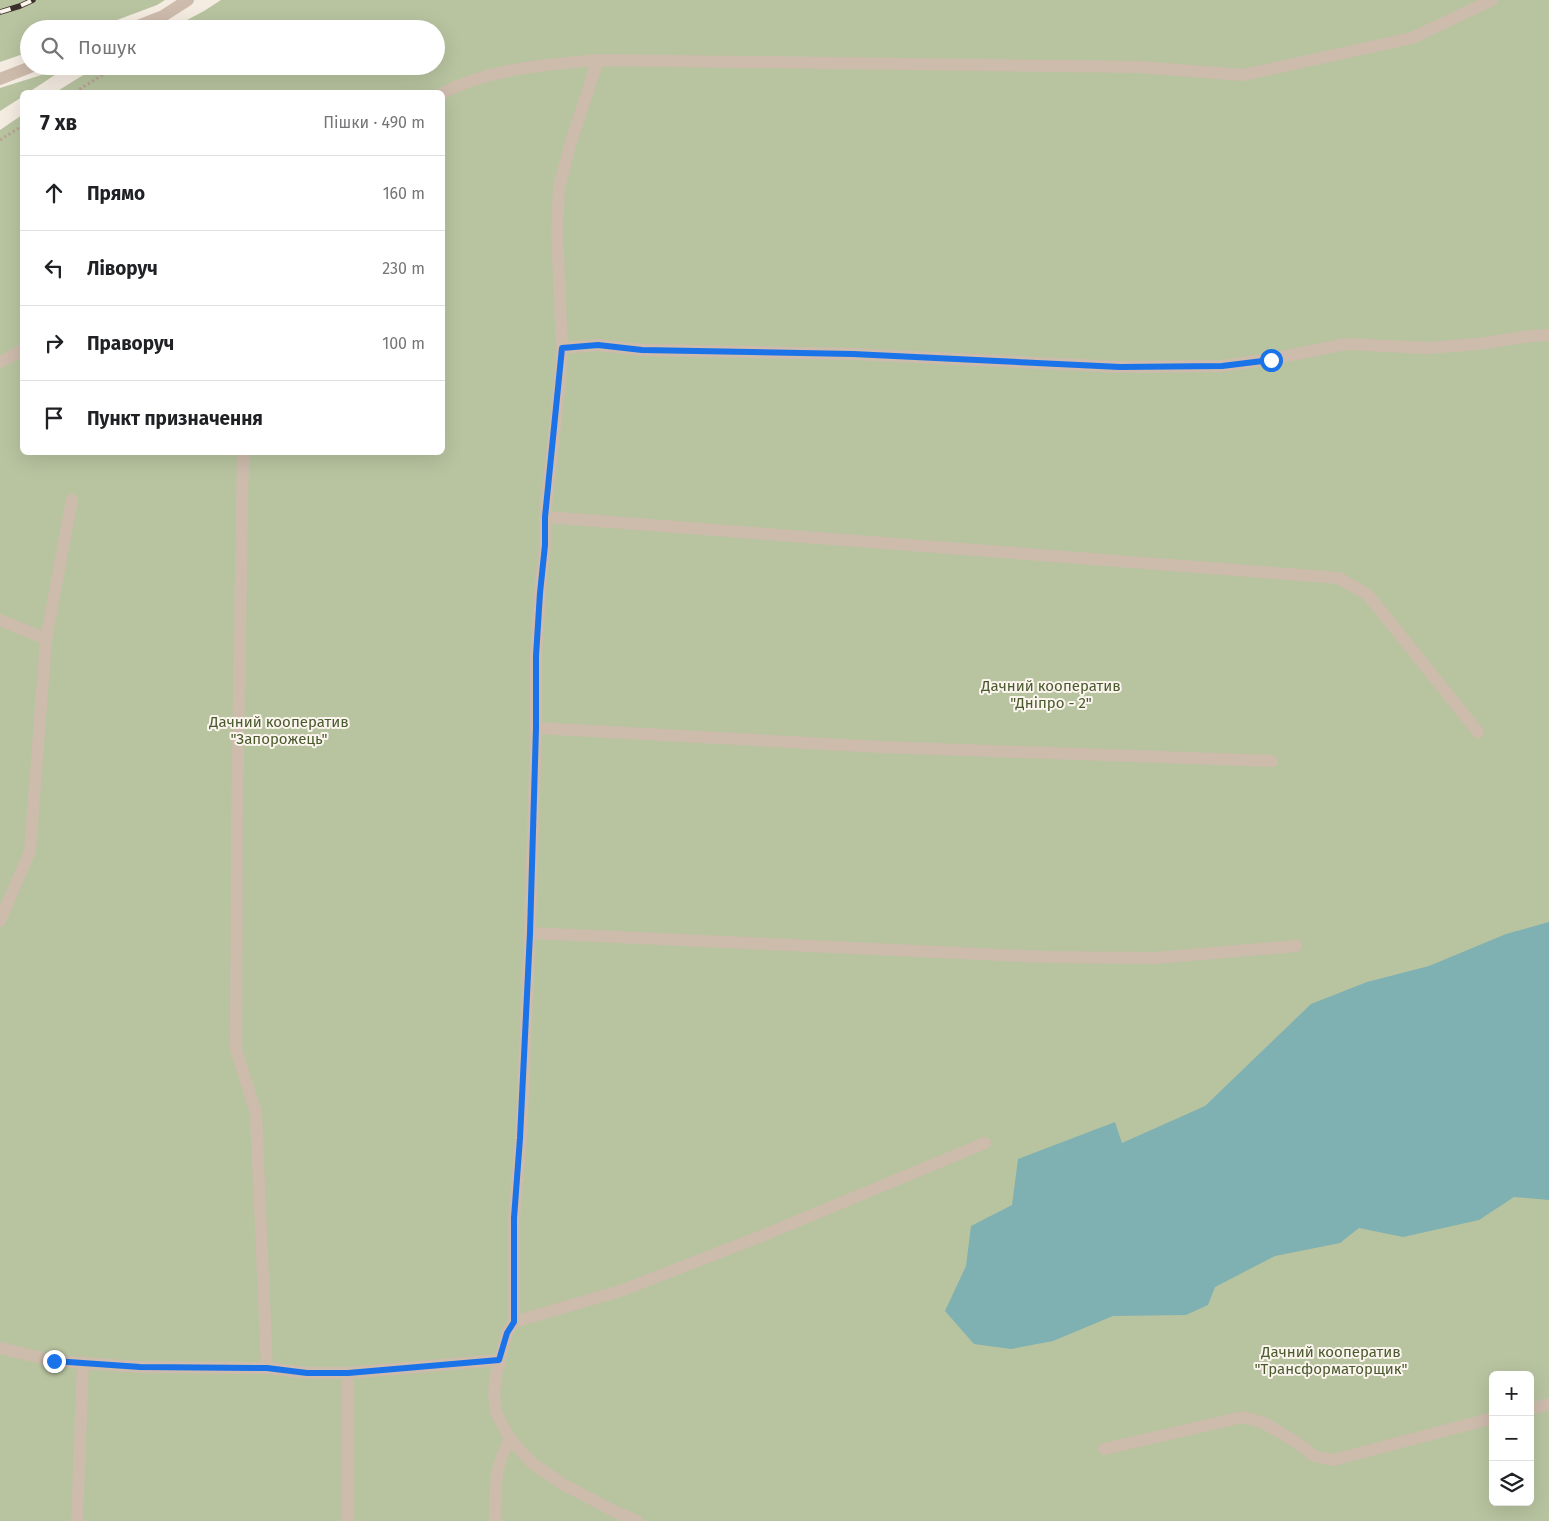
<!DOCTYPE html>
<html lang="uk">
<meta charset="utf-8">
<style>
:root{--surface:#fff;--page:#f2f2f2;--text:#202124;--muted:#757577;--line:#e0e0e0}
body{margin:0;font-family:"Fira Sans",sans-serif;background:var(--page);color:var(--text)}
.controls{position:absolute;right:15px;bottom:15px;display:grid;overflow:hidden;border-radius:8px;box-shadow:0 5px 20px #0002}
.controls button{width:45px;height:45px;display:grid;place-items:center;padding:0;border:0;border-bottom:1px solid var(--line);background:var(--surface);color:var(--text);font:25px sans-serif}
.stop{position:absolute;width:15px;height:15px;margin:-11px;border:4px solid #1a73e8;border-radius:50%;background:#fff}
.stop.end{background:#1a73e8;border-color:#fff;box-shadow:0 1px 5px #0008}
.list{margin:0;padding:0;list-style:none}
h2{display:flex;justify-content:space-between;align-items:center;height:65px;margin:0;padding:0 20px;font-size:21px}
h2 small{font-size:16px;font-weight:400;color:var(--muted)}
.list li{display:grid;grid-template-columns:32px 1fr auto;gap:15px;align-items:center;box-sizing:border-box;height:75px;padding:0 20px;border-top:1px solid var(--line)}
.list b{display:block;font-size:19px;white-space:nowrap}
.list em{font-size:16px;font-style:normal;color:var(--muted)}
.icon{flex:none;width:28px;height:28px;fill:none;stroke:currentColor;stroke-width:2;stroke-linecap:round;stroke-linejoin:round}
.map{position:relative;flex:none;width:1549px;height:1521px;overflow:hidden}
.search{position:absolute;background:var(--surface);box-shadow:0 5px 20px #0002;left:20px;top:20px;width:425px;height:55px;display:flex;align-items:center;gap:12px;box-sizing:border-box;padding:0 18px;border-radius:28px;color:var(--muted);font-size:19px}
.panel{position:absolute;background:var(--surface);box-shadow:0 5px 20px #0002;left:20px;top:90px;width:425px;height:365px;border-radius:8px}
.map>svg:first-child{display:block}
.green{fill:#b8c4a0;fill-rule:evenodd}
.water{fill:#7fb0b2}
.lines{fill:none;stroke-linecap:round;stroke-linejoin:round}
.path{stroke:#b9a596;stroke-width:3;stroke-dasharray:2.5 2.5;stroke-linecap:butt}
.minor{stroke:#cdbbac;stroke-width:12}
.rail-casing{stroke:#3b302b;stroke-width:5.5}
.rail{stroke:#fbf5ee;stroke-width:4;stroke-dasharray:11;stroke-linecap:butt}
.route{stroke:#1a73e8;stroke-width:6}
.labels{text-anchor:middle;dominant-baseline:central;stroke-width:4;stroke-linejoin:round;paint-order:stroke}
.park-label{font-size:15px;fill:#4a5a2e;stroke:#fbf5ee}
</style>
<div class="map">
<svg width="1549" height="1521" viewBox="0 0 1549 1521">
<rect width="100%" height="100%" fill="#f4ebe1"/>
<g class="green">
<path d="M0 0H165L157 5 93 29H29V52L0 62Z"/>
<path d="M221 0H1549V1521H0V130L22 115V452H442V92H56L80 77 100 66H436V29H170L204 11ZM1493 1375H1530V1502H1493Z"/>
<path d="M67 67 29 92H22V97L0 111V88Z"/>
</g>
<path class="water" d="M1549 922V1200L1514 1197 1479 1220 1403 1237 1359 1228 1340 1243 1275 1256 1215 1287 1208 1305 1186 1315 1113 1316 1053 1341 1011 1349 974 1344 945 1311 966 1266 971 1226 1012 1205 1018 1159 1115 1122 1122 1143 1205 1106 1311 1004 1367 982 1429 966 1506 934Z"/>
<g class="lines">
<g class="path">
<path d="M75 92 117 66"/>
<path d="M0 140 22 126"/>
</g>
<g class="minor">
<path d="M130 29 163 16 188 0"/>
<path d="M0 79 33 66"/>
<path d="M442 93C492 68 544 65 598 60L1140 67 1243 75 1412 38 1492 0"/>
<path d="M562 348 598 345 642 350 853 354 1120 367 1222 366 1271 359 1346 344 1427 348 1478 344 1530 336 1549 335"/>
<path d="M0 362 22 350"/>
<path d="M243 452 237 814 236 1049 256 1113 267 1368"/>
<path d="M545 517 1339 578 1368 595 1478 732"/>
<path d="M0 620 46 639"/>
<path d="M536 728 881 747 1272 761"/>
<path d="M0 921 30 851 46 639 72 500"/>
<path d="M530 933 1047 957 1155 958 1296 946"/>
<path d="M514 1322V1218L521 1138 530 933 536 728V656L540 593 545 545V517L560 380 562 348 557 231 559 188 570 145 598 60"/>
<path d="M0 1348 54 1361 140 1367 267 1368 307 1373H348L499 1360"/>
<path d="M348 1373V1521"/>
<path d="M1530 1409 1549 1404"/>
<path d="M1104 1449 1243 1417 1264 1423 1296 1442 1314 1456 1333 1460 1493 1418"/>
<path d="M77 1521 83 1362"/>
<path d="M495 1521C495 1490 494 1467 510 1439"/>
<path d="M637 1521 616 1512 564 1485 532 1463 510 1439 496 1412 494 1393 496 1375 507 1333 514 1322 623 1290 759 1237 985 1143"/>
</g>
<defs>
<path id="rail" d="M0 12 20 6 33 0"/>
</defs>
<use href="#rail" class="rail-casing"/>
<use href="#rail" class="rail"/>
</g>
<g class="lines">
<path class="route" d="M54 1361 140 1367 267 1368 307 1373H348L499 1360 507 1333 514 1322V1218L520 1138 530 933 536 728V656L540 593 545 545V517L562 348 598 345 642 350 853 354 1120 367 1222 366 1271 360"/>
</g>
<g class="labels">
<g class="park-label">
<text x="1051" y="686">Дачний кооператив<tspan x="1051" dy="17">"Дніпро - 2"</tspan></text>
<text x="279" y="722">Дачний кооператив<tspan x="279" dy="17">"Запорожець"</tspan></text>
<text x="1331" y="1352">Дачний кооператив<tspan x="1331" dy="17">"Трансформаторщик"</tspan></text>
</g>
</g>
</svg>
<div class="controls">
<button>+</button>
<button>−</button>
<button><svg class="icon" aria-label="layers" viewBox="0 0 24 24"><path d="M12 4l9 5-9 5-9-5zM3 14l9 5 9-5"/></svg></button>
</div>
<div class="stop" style="left:1271px;top:360px"></div>
<div class="stop end" style="left:54px;top:1361px"></div>
<div class="search"><svg class="icon" aria-label="search" viewBox="0 0 24 24"><circle cx="10" cy="10" r="6"/><path d="M15 15l6 6"/></svg>Пошук</div>
<section class="panel">
<h2>7 хв<small>Пішки · 490 m</small></h2>
<ul class="list">
<li><svg class="icon" aria-label="ahead" viewBox="0 0 24 24"><path d="M12 20V5M6 11l6-6 6 6"/></svg><div><b>Прямо</b></div><em>160 m</em></li>
<li><svg class="icon" aria-label="left" viewBox="0 0 24 24"><path d="M17 20v-9H6M10 6l-5 5 5 5"/></svg><div><b>Ліворуч</b></div><em>230 m</em></li>
<li><svg class="icon" aria-label="right" viewBox="0 0 24 24"><path d="M7 20v-9h11M14 6l5 5-5 5"/></svg><div><b>Праворуч</b></div><em>100 m</em></li>
<li><svg class="icon" aria-label="arrive" viewBox="0 0 24 24"><path d="M6 21V4h12l-3 4 3 4H6"/></svg><div><b>Пункт призначення</b></div></li>
</ul>
</section>
</div>
